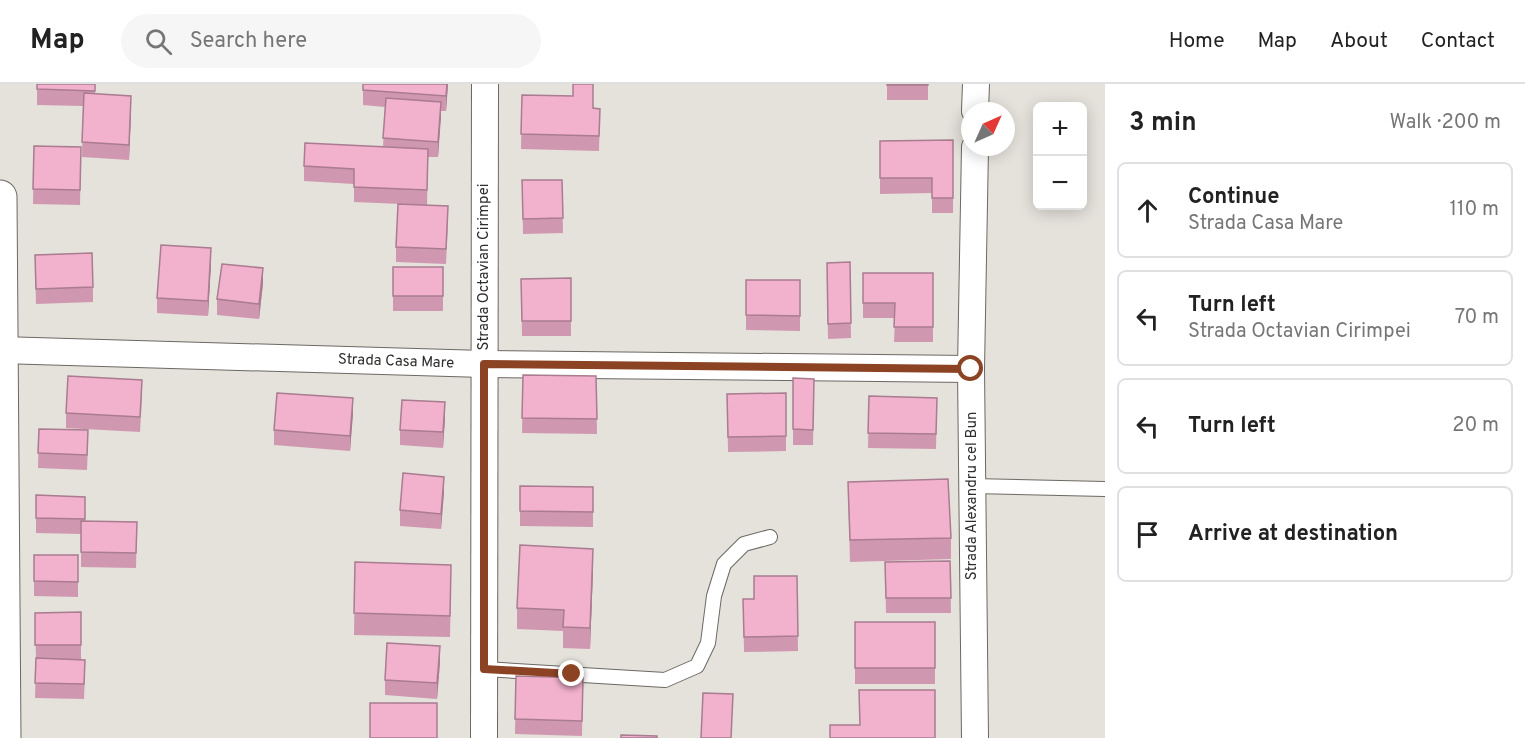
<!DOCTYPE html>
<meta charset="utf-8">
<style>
:root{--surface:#fff;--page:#f6f6f6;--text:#222;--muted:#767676;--line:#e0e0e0}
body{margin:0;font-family:Overpass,sans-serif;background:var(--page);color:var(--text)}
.controls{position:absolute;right:18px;top:18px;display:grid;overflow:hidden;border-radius:9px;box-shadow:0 3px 15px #0003}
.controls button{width:54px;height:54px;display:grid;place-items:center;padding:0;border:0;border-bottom:2px solid var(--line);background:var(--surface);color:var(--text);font:30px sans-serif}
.compass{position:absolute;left:961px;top:18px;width:54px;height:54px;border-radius:50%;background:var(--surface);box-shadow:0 3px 15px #0003;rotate:45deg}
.stop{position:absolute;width:18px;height:18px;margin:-14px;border:4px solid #8b4324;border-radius:50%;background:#fff}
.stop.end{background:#8b4324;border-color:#fff;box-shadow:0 2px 6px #0008}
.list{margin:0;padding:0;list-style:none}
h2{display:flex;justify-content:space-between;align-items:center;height:78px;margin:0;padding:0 24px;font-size:26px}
h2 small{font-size:20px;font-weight:400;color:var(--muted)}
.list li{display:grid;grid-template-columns:39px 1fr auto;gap:18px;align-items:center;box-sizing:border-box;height:96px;margin:0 12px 12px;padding:0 12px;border:2px solid var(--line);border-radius:9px}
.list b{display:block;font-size:22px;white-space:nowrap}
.list p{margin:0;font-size:20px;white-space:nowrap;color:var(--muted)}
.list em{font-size:20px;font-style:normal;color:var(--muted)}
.icon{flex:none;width:33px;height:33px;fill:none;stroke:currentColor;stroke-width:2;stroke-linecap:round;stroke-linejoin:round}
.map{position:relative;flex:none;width:1105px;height:654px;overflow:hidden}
header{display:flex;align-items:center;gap:36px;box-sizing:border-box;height:84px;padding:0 30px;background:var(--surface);border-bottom:2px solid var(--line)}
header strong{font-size:28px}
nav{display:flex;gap:33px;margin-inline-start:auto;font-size:21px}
.search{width:420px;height:54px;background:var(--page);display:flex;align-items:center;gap:15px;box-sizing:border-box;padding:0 21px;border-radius:33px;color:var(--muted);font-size:22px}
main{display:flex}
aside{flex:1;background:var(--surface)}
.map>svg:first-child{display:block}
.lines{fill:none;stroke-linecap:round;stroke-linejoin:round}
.lane-casing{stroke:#6c6863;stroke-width:16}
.street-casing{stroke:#6c6863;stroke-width:28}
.secondary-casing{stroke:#6c6863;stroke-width:35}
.lane{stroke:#fff;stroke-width:14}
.street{stroke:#fff;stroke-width:26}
.secondary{stroke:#fff;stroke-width:33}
.wall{fill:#d098b0}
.shaded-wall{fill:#a97c90}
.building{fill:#f2b1cd;stroke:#a97c90;stroke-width:1.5}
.route{stroke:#8b4324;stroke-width:8}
.labels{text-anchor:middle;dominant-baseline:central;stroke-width:5;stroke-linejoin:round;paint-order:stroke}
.street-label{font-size:15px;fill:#2e2d2b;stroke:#fff}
</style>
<header>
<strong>Map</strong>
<div class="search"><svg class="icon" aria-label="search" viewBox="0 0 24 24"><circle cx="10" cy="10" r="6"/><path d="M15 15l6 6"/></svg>Search here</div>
<nav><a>Home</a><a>Map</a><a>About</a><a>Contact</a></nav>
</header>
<main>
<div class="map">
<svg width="1105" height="654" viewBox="0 0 1105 654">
<rect width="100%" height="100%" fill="#e5e1db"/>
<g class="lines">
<defs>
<g id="lane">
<path d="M972 402 1105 405"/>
<path d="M484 585 665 596 697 582 708 559 714 512 724 480 744 460 770 453"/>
</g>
<g id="street">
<path d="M975 27 976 0"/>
<path d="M0 266 484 280 971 285"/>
<path d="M484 654 485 0"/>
<path d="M975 654 971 285 975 63"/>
</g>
<path id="secondary" d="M0 113 4 654"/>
</defs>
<use href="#lane" class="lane-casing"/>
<use href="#street" class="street-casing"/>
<use href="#secondary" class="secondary-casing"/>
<use href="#lane" class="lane"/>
<use href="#street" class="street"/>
<use href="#secondary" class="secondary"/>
</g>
<g class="wall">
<path d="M37 0H95V10L131 27 129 76 82 73 83 22 37 21Z"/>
<path d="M363 0H448L446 27H441L438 73H428L427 122 448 137 446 180 396 178V163L424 121 354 118V100L304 97V82L383 63 385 23 363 21Z"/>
<rect x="887" y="0" width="41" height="16"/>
<path d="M522 11 593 24 600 25 599 67 521 65Z"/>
<path d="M953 56V129H932V109L880 110V57Z"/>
<path d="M34 62 81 63 80 121 33 120Z"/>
<path d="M522 96H562L563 149 523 150Z"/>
<path d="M35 171 93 203V218L36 220Z"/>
<path d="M850 178 851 254 828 255 827 179Z"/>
<path d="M211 179 208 232 157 229V214Z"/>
<rect x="393" y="183" width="50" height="44"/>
<path d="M863 189H933V258H894L895 234H863Z"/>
<path d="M571 194V252H522L521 195Z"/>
<path d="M746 196H800V247L746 246Z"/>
<path d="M263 199 259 235 217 231V215Z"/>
<path d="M523 291 596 292 597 350 522 349Z"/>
<path d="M793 294 814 295 813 361H793Z"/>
<path d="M786 309V367L728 368 727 310Z"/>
<path d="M142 311 140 348 66 344V329Z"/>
<path d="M869 312 937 314 936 365 868 364Z"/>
<path d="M353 329 350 367 274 361V346Z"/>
<path d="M445 333 443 364 400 361V346Z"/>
<path d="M39 345 88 361 87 386 38 384Z"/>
<path d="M848 398 951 454V475L850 478Z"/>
<path d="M520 402 593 403V443L520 442Z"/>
<path d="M444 408 441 445 400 442V426Z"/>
<path d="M36 411 85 413V437L137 438 136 484 81 483V450L36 449Z"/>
<path d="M34 471H78V513L34 512Z"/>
<path d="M950 477 951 529H886L885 478Z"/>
<path d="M355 478 451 502 450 553 354 551Z"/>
<path d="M593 486 590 565 563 564V547L517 545V524Z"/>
<path d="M797 492 798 567 744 568 743 515H754Z"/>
<path d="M81 528V576L85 591 84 615 35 614 36 576 35 529Z"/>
<rect x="855" y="538" width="80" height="62"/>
<path d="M440 578 437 615 385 611V596Z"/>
<path d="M516 592 583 594 582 652 515 650Z"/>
</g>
<g class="shaded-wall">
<path d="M447 0H448L446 27V12Z"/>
<path d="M131 12V27L129 76V61Z"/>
<path d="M441 18V33L438 73V58Z"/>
<path d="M211 164V179L208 232V217Z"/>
<path d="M263 184V199L259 235V220Z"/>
<path d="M353 314V329L350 367V352Z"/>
<path d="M445 318V333L443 364V348Z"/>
<path d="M444 393V408L441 445V430Z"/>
<path d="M593 465V486L590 565V544Z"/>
<path d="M440 562V578L437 615V599Z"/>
</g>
<g class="building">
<path d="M37 0H95V7L37 5Z"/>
<path d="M363 0H447L446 12 363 6Z"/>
<path d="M573 0H593V24L600 25 599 52 521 50 522 11 573 12Z"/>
<rect x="887" y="0" width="41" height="1"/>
<path d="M84 9 131 12 129 61 82 58Z"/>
<path d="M386 14 441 18 438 58 383 54Z"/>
<path d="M953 56V114H932V94H880V57Z"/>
<path d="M305 59 428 65 427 106 354 103V85L304 82Z"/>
<path d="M34 62 81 63 80 106 33 105Z"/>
<path d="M522 96H562L563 134 523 135Z"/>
<path d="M398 120 448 122 446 165 396 163Z"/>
<path d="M161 161 211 164 208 217 157 214Z"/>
<path d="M92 169 93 203 36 205 35 171Z"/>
<path d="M850 178 851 239 828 240 827 179Z"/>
<path d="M222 180 263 184 259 220 217 215Z"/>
<rect x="393" y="183" width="50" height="29"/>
<path d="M863 189H933V243H894L895 219H863Z"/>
<path d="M571 194V237H522L521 195Z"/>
<path d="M746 196H800V232L746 231Z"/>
<path d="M523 291 596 292 597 335 522 334Z"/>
<path d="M68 292 142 296 140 333 66 329Z"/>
<path d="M793 294 814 295 813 346 793 345Z"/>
<path d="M277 309 353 314 350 352 274 346Z"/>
<path d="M786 309V352L728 353 727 310Z"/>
<path d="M869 312 937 314 936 350 868 349Z"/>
<path d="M402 316 445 318 443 348 400 346Z"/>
<path d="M39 345 88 346 87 371 38 369Z"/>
<path d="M403 389 444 393 441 430 400 426Z"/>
<path d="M948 395 951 454 850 456 848 398Z"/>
<path d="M520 402 593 403V428L520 427Z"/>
<path d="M36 411 85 413V435L36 434Z"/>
<path d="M81 437 137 438 136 469 81 468Z"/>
<path d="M520 461 593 465 590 544 563 543 564 526 517 524Z"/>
<path d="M34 471H78V498L34 497Z"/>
<path d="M950 477 951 514H886L885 478Z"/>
<path d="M355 478 451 481 450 532 354 529Z"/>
<path d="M754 492H797L798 552 744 553 743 515H754Z"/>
<path d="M81 528V561H35V529Z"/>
<rect x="855" y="538" width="80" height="46"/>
<path d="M387 559 440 562 437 599 385 596Z"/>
<path d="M36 574 85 576 84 600 35 599Z"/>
<path d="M516 592 583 594 582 637 515 635Z"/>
<path d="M859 606H935V654H830V641H860Z"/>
<path d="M703 609 733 610 731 654H701Z"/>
<rect x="370" y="619" width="67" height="35"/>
<path d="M621 651 657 652V654H621Z"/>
</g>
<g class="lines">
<path class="route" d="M572 590 484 585V280L971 285"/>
</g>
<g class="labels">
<g class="street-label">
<text transform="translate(484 183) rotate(-90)">Strada Octavian Cirimpei</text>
<text transform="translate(396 278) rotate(2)">Strada Casa Mare</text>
<text transform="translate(972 412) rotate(-90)">Strada Alexandru cel Bun</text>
</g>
</g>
</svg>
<div class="controls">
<button>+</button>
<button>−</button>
</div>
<svg class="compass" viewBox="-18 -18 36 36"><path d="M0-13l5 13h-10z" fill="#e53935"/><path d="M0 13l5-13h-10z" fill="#767676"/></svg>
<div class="stop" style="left:971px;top:285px"></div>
<div class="stop end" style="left:572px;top:590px"></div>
</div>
<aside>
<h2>3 min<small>Walk · 200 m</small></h2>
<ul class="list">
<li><svg class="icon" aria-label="ahead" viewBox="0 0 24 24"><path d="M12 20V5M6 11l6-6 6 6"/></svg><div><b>Continue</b><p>Strada Casa Mare</p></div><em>110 m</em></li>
<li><svg class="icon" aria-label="left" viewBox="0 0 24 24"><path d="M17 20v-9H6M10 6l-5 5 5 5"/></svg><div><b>Turn left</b><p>Strada Octavian Cirimpei</p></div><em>70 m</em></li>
<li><svg class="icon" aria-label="left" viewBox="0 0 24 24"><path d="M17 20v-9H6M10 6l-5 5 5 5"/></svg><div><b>Turn left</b></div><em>20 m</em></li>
<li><svg class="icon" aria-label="arrive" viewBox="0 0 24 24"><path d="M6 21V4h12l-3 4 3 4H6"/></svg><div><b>Arrive at destination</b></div></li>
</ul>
</aside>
</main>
